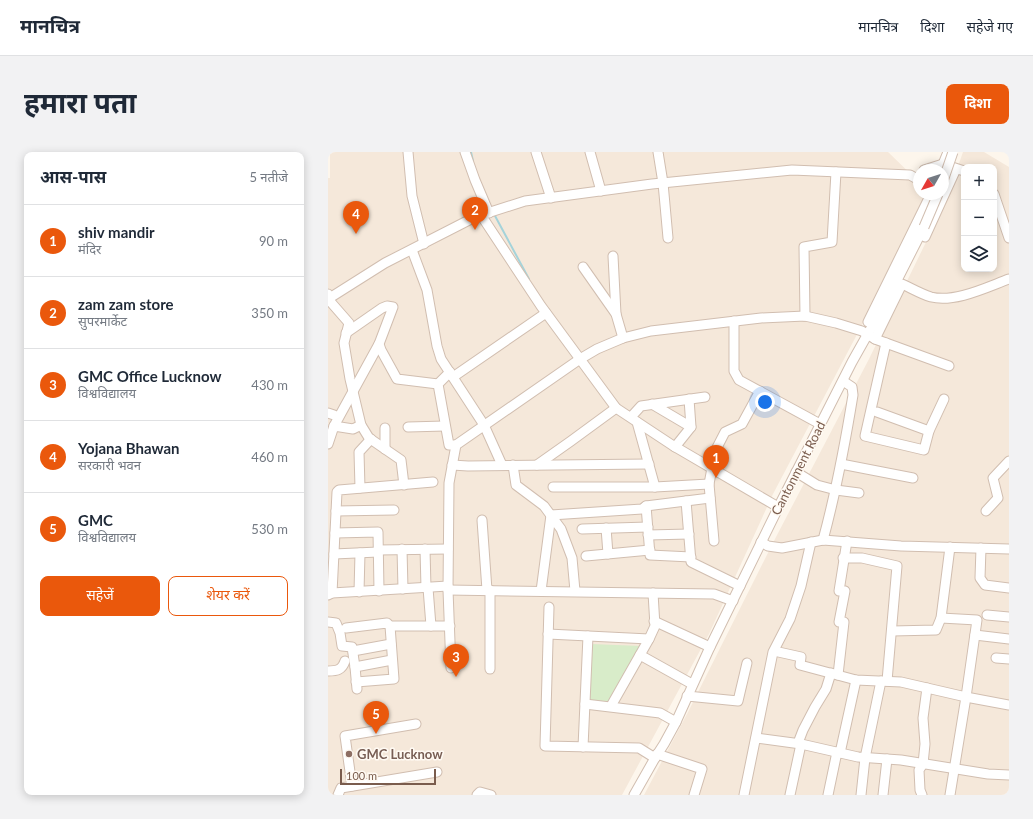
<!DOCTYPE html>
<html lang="hi">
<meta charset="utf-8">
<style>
:root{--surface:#fff;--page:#f2f2f3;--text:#1f2937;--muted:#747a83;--line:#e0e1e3;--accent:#ea580c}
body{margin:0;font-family:Lato,"Noto Sans Devanagari",sans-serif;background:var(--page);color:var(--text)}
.controls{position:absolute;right:12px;top:12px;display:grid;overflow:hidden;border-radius:8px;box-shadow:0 2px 10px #0003}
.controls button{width:36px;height:36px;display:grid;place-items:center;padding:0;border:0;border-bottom:1px solid var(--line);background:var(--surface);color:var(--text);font:20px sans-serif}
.compass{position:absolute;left:585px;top:12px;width:36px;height:36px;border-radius:50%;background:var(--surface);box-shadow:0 2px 10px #0003;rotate:231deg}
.scale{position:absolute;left:12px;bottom:10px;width:96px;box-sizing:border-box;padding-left:4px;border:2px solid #7a5c4d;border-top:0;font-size:11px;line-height:14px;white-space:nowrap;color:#7a5c4d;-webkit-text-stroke:3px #fffaf3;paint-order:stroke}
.you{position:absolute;left:437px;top:250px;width:14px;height:14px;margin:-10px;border:3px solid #fff;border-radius:50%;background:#1a73e8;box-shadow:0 0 0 6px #1a73e833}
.badge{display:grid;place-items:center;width:26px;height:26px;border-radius:50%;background:var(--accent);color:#fff;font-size:13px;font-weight:700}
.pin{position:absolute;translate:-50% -33px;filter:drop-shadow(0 1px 2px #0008)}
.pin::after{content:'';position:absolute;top:21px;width:14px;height:12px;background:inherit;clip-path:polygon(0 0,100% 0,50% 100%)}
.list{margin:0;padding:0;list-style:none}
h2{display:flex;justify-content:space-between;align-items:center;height:52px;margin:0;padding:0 16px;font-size:17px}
h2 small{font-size:13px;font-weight:400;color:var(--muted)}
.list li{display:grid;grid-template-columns:26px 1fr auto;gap:12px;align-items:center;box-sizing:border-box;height:72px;padding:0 16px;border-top:1px solid var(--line)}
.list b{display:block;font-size:15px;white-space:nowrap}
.list p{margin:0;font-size:13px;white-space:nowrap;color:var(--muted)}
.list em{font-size:13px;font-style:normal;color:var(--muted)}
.actions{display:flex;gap:8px;padding:12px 16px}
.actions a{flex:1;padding:9px 0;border:1px solid var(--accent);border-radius:8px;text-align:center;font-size:14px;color:var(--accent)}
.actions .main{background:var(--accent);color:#fff}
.icon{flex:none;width:22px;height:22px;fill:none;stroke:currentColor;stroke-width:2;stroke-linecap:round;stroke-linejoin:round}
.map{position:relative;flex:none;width:681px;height:643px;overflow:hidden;border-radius:8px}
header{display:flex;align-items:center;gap:24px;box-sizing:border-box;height:56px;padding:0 20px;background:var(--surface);border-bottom:1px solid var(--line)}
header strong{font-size:19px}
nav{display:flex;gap:22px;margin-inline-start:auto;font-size:14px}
.intro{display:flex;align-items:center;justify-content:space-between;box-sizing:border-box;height:96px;padding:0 24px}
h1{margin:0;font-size:28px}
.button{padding:10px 18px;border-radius:8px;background:var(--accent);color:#fff;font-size:14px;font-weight:700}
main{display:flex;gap:24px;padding:0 24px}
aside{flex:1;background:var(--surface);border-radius:8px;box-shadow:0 2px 10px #0003}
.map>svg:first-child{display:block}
.residential{fill:#f5e8da;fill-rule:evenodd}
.green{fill:#d8ecc9}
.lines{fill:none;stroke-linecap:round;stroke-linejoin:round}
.stream{stroke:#a5d3da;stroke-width:2}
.minor-casing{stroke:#d1beb0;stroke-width:11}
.minor{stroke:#fff;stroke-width:9}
.minor-bridge-casing{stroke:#d1beb0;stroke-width:11;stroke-linecap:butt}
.minor-bridge{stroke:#fff;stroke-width:9}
.education-dot{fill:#8d6e63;stroke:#fffaf3;stroke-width:1.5}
.labels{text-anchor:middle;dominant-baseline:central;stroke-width:3;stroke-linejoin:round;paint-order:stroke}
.street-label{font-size:13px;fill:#7a5c4d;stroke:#fffaf3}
.education-label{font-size:13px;font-weight:bold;fill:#785e54;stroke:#fffaf3;text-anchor:start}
</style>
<header>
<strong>मानचित्र</strong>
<nav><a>मानचित्र</a><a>दिशा</a><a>सहेजे गए</a></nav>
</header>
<div class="intro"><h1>हमारा पता</h1><a class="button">दिशा</a></div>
<main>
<aside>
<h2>आस-पास<small>5 नतीजे</small></h2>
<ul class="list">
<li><span class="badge">1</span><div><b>shiv mandir</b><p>मंदिर</p></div><em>90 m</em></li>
<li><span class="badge">2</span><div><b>zam zam store</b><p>सुपरमार्केट</p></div><em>350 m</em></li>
<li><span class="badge">3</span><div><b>GMC Office Lucknow</b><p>विश्वविद्यालय</p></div><em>430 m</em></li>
<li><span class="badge">4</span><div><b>Yojana Bhawan</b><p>सरकारी भवन</p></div><em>460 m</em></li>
<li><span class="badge">5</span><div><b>GMC</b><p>विश्वविद्यालय</p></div><em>530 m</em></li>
</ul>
<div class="actions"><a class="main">सहेजें</a><a>शेयर करें</a></div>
</aside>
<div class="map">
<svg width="681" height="643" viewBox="0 0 681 643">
<rect width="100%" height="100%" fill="#fdf6ec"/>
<g class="residential">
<path d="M2 0H560L591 30V42H598L535 171 445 342 381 482 294 643H0V26H2Z"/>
<path d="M635 0H656L681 15V643H316L359 562 448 385 541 207 618 49ZM636 15H666V117H636Z"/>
</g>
<path class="green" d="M263 492 313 494 281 550 262 549Z"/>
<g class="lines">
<g class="stream">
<path d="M143 0 145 9"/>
<path d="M679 0 681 1"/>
<path d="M166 62 201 127"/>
</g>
<defs>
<g id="minor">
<path d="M80 0 84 44 96 92"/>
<path d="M137 0 147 28 161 61"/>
<path d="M208 0 223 46"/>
<path d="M262 0 273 39"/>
<path d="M330 0 335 31 340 86"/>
<path d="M613 17 620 0"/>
<path d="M596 18 615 12 636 19"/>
<path d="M666 42 681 86"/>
<path d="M153 63 213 154 288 256 344 293 450 355"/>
<path d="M597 85 628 17"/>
<path d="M84 98 99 138 109 194 113 207 156 273 174 313"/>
<path d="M285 104 288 162"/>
<path d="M255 115 288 162 295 186"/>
<path d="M574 132C583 136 593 142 603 145 627 151 659 135 681 127"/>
<path d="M0 142V147L21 171 16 191 22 227 33 273 41 286 73 308 76 333"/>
<path d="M0 147 57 111 147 65 197 49 324 32 464 18 582 23 591 28"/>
<path d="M477 164 476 95 504 90 508 20"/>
<path d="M406 169V219L411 228 492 272"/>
<path d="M540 170 603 42"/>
<path d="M18 181 54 156 59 154 65 155 51 192 53 198 69 227 110 232"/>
<path d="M547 187 573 134"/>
<path d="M558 191 537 284 596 298 601 279 616 247"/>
<path d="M122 220 110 232 121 293H128"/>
<path d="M125 225 218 161"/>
<path d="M361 247 363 275"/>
<path d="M324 252 363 275 347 295"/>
<path d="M549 260 601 279"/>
<path d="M0 261 6 263"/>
<path d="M303 265 313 254 377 245"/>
<path d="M309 270 327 335"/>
<path d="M6 274 51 192"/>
<path d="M80 275 117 274"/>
<path d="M57 276V297"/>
<path d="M0 292 6 274 25 277 33 273"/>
<path d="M513 312 585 326"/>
<path d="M124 313 140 314 321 312"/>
<path d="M185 313 188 333 216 354 233 377 244 406 247 439"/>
<path d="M209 313 243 289 288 256"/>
<path d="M380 313 397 280 414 272 432 239"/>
<path d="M384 316 381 332 386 389"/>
<path d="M468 320 489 333 508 338 531 341"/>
<path d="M225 335H327L381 332"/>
<path d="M32 336 31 300 43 287"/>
<path d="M358 349 363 410 412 434"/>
<path d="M318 354 322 403 363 405"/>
<path d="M8 359 66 358"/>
<path d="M658 359 670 346 665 326 681 309"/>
<path d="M154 368 159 438"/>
<path d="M278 376 280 402"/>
<path d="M254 377 320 375"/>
<path d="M7 381 50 380 51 439"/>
<path d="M320 383 361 382"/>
<path d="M495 388C508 340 517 292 525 243L524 235 515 229"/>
<path d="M433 390 440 394 454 396 495 388 573 394 681 397"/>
<path d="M653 396 652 426 657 433 681 436"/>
<path d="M74 397 75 437"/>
<path d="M97 397 98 436"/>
<path d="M50 398 120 397"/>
<path d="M6 402 50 400"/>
<path d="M258 404 322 398"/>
<path d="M515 406H534L569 414 559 529"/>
<path d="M100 436 103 474"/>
<path d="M120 438 386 442 405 449"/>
<path d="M213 439 223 363 314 357 318 354 382 346"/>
<path d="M31 440 32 401"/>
<path d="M4 441 9 340 11 338 105 330"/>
<path d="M0 443 4 441 120 434"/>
<path d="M221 455 217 594 311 596 327 606"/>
<path d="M659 463 681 465"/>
<path d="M613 466 649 468 638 545 622 643"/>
<path d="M326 469 382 495"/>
<path d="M0 470 8 471 12 481 14 494 24 495 27 515 29 537"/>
<path d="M18 476 59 471 62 474H122"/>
<path d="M564 479 608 478 613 466 622 395"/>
<path d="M220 482 321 487"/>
<path d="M647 483 681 487"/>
<path d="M25 499 63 492"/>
<path d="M446 499 473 505 472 513 528 528 573 530 638 545 681 553"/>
<path d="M312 503 364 532"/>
<path d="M668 506 681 507"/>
<path d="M27 515 64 508"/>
<path d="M123 516 120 438 121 331 128 293 252 207 269 197 295 186 323 179 433 166 477 164 508 171 534 179 547 187 621 214"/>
<path d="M162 517V438"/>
<path d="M0 519C9 519 14 518 17 509"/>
<path d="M510 523 516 470H511L517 439H511L519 389"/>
<path d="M28 530 66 527 62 474"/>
<path d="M359 544 410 549 419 511"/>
<path d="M257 552 332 561 348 570"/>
<path d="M283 554 321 487 327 474 325 441"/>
<path d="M428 586 473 592 530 605 573 608 660 622 681 623"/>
<path d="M470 591 475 578 487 555 498 537 503 521"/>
<path d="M255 595 260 484"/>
<path d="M512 601 528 528"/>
<path d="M329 602 374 617 366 643"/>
<path d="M24 634 17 584 88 572"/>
<path d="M10 643 13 636 109 620"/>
<path d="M149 643 152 640 163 643"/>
<path d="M306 643 327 606 336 592 348 570 382 495 453 350 524 210 560 146 596 75"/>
<path d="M416 643 445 500 462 467 473 434 483 390"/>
<path d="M462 643 473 592"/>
<path d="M500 643 509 600"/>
<path d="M533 643 537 606 553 529"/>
<path d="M555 643 559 607"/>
<path d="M594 643 592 638 591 618 595 612 597 592 595 566 599 536"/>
</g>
</defs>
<use href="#minor" class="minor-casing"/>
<use href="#minor" class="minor"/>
<defs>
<g id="minor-bridge">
<path d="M615 29 625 0"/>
<path d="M596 75 610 42"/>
</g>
</defs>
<use href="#minor-bridge" class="minor-bridge-casing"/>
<use href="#minor-bridge" class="minor-bridge"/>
</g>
<circle class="education-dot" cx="21" cy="602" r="4"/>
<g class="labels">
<g class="street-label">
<text transform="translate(470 316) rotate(-63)">Cantonment Road</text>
</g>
<g class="education-label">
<text x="29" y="602">GMC Lucknow</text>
</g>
</g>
</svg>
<div class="controls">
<button>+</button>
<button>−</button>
<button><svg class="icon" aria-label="layers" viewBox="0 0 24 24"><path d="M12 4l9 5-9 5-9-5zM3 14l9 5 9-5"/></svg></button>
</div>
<svg class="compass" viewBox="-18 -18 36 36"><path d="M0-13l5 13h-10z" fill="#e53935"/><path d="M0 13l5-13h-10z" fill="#747a83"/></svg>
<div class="scale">100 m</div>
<div class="you"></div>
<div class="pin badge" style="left:388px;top:326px">1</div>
<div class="pin badge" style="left:147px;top:78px">2</div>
<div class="pin badge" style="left:128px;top:525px">3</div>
<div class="pin badge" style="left:28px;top:82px">4</div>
<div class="pin badge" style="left:48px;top:582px">5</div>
</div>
</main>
